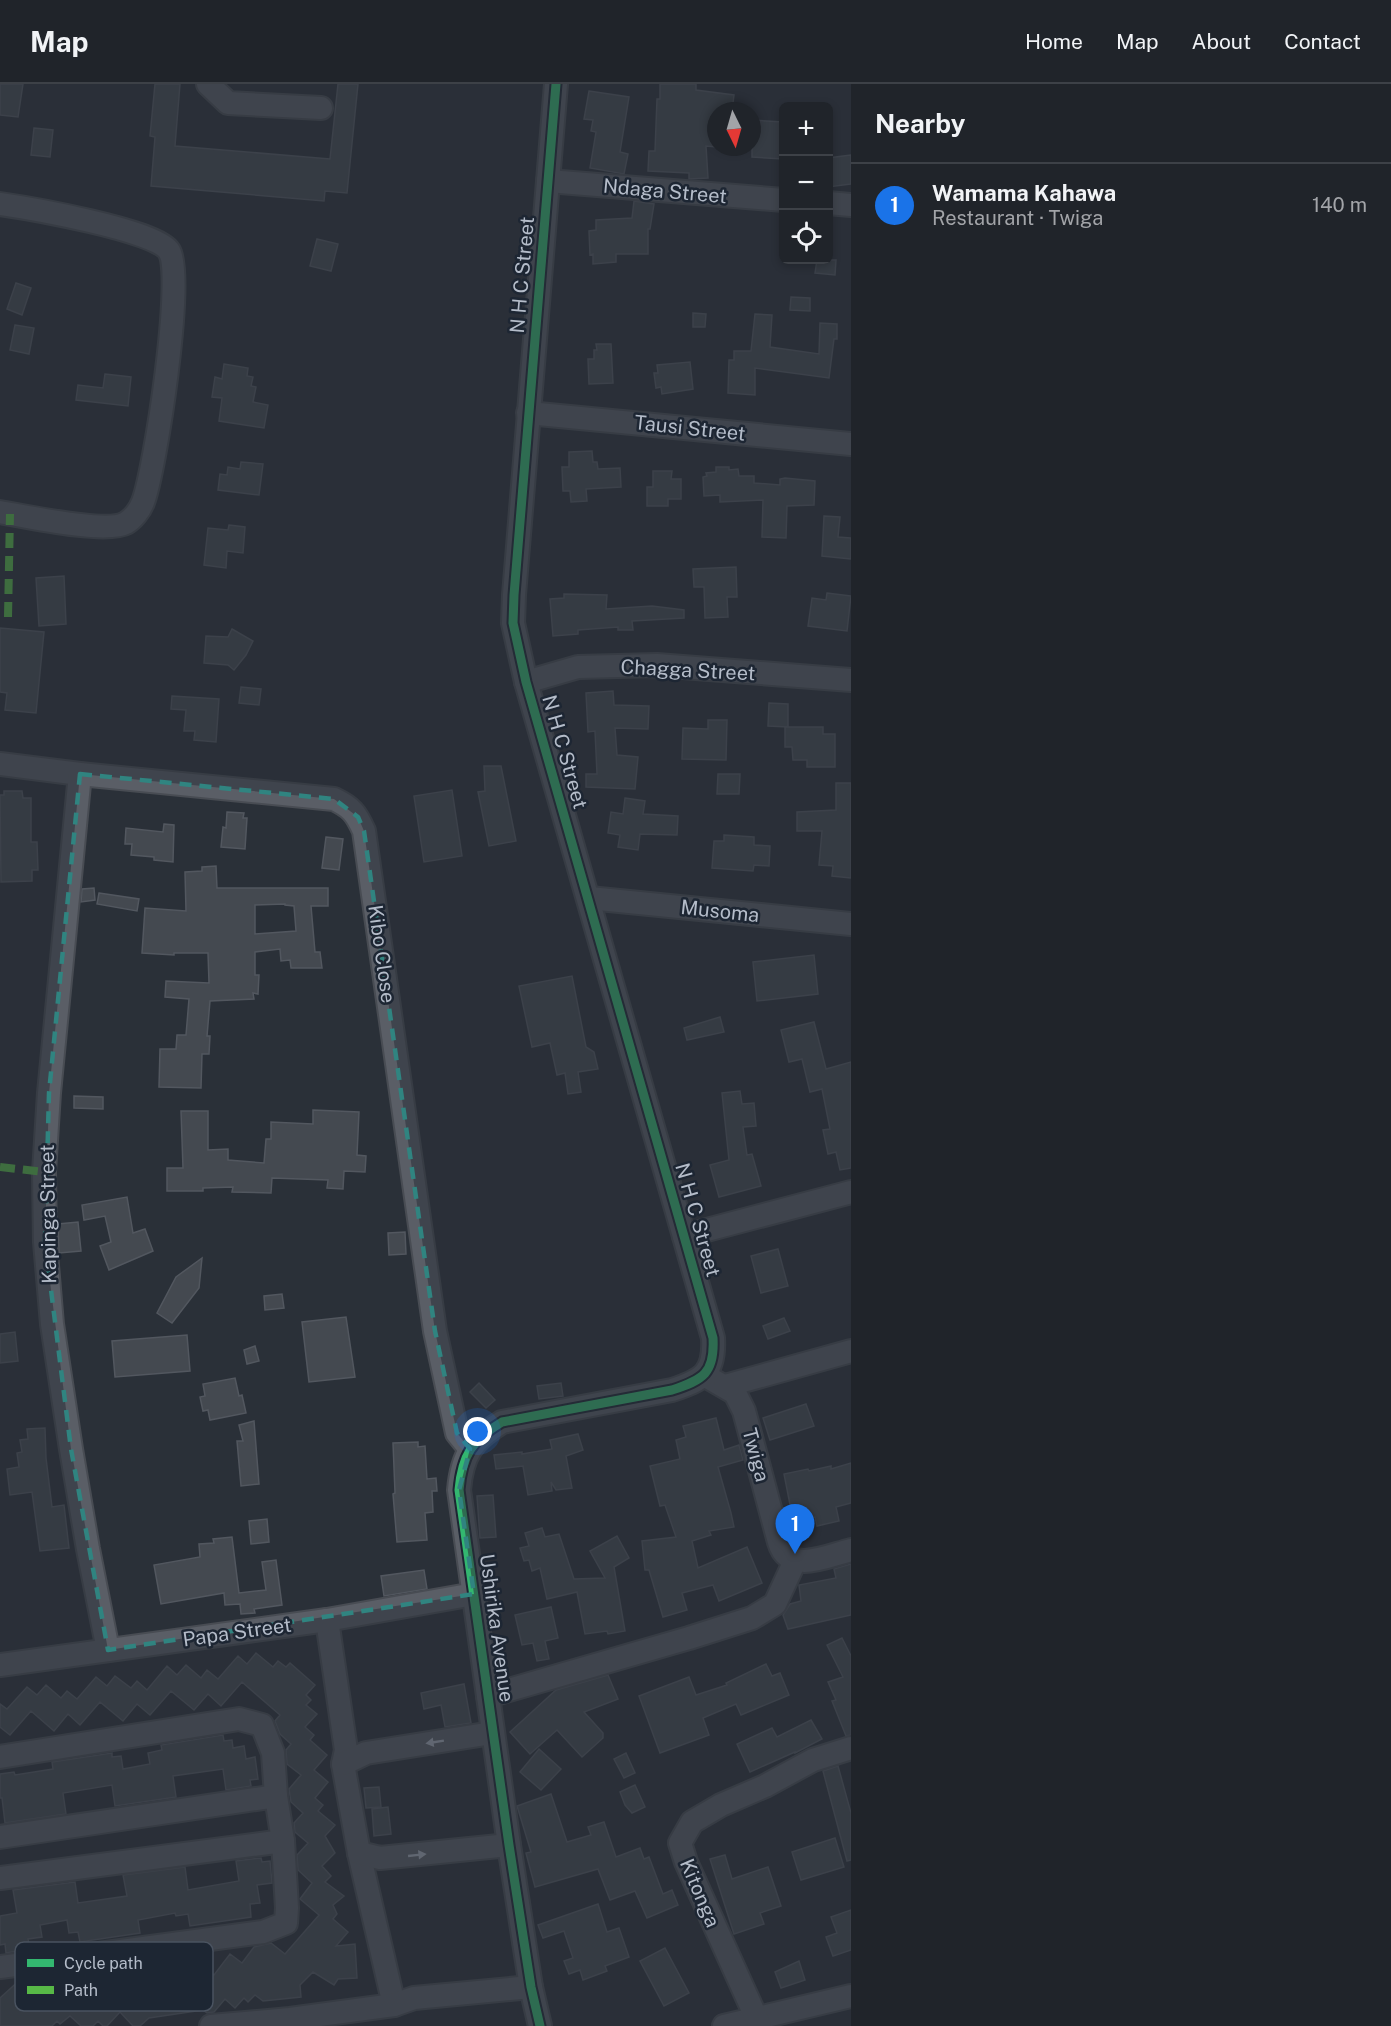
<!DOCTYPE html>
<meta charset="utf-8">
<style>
:root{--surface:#20242a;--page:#282c32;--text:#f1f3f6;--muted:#a2a4a8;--line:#3d4147;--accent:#1a73e8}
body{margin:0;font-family:"Public Sans",sans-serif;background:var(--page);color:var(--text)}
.controls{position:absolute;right:18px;top:18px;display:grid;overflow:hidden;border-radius:9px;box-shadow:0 3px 9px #0003}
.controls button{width:54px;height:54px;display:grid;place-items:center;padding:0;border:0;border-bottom:2px solid var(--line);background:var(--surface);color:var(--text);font:30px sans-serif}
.compass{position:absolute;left:707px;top:18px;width:54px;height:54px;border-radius:50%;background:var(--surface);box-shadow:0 3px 9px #0003;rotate:175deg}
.you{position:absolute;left:478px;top:1348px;width:21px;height:21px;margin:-15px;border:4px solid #fff;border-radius:50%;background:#1a73e8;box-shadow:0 0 0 9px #1a73e833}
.badge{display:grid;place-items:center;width:39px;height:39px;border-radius:50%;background:var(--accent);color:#fff;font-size:20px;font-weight:700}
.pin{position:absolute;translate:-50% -50px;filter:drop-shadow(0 2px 3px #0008)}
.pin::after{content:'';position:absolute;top:32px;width:21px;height:18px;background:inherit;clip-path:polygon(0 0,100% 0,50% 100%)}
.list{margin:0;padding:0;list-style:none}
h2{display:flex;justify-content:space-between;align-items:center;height:78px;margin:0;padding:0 24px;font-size:26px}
h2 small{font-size:20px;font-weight:400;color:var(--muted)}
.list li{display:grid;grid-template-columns:39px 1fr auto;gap:18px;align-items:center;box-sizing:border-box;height:84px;padding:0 24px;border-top:2px solid var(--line)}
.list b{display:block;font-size:22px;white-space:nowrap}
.list p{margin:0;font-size:20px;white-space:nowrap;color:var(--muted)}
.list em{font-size:20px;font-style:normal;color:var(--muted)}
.icon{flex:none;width:33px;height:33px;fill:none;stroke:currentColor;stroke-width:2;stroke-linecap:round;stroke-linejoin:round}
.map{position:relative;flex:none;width:851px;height:1942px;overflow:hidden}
header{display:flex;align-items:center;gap:36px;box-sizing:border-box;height:84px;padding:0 30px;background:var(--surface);border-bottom:2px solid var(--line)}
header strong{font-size:28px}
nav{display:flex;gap:33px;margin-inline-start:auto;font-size:21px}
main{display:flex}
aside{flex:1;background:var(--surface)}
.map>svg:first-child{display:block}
.building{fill:#444950;stroke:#52575f;stroke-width:1.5;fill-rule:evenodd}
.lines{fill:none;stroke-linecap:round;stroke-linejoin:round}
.minor-casing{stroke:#484c53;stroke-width:26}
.minor{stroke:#5a5e66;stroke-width:22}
.quiet{stroke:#58b947;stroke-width:8;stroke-dasharray:15 8;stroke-linecap:butt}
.cycleway-casing{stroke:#1d2633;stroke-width:13}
.cycleway{stroke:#33b770;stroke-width:9}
.oneway{fill:#a2a9b5}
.marked{fill:none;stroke:#308480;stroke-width:4.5;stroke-dasharray:12 8;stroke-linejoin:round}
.labels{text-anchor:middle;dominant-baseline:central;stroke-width:5;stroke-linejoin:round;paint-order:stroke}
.street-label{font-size:20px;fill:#b4bcc9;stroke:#1d2633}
.key{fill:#1d2633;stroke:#4a5360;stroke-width:1.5}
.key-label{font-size:16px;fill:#b4bcc9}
</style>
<header>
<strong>Map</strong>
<nav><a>Home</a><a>Map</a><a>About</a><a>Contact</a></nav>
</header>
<main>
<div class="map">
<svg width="851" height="1942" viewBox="0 0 851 1942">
<rect width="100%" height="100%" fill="#2a3038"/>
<g class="building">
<path d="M0 0H23L18 33 0 31Z"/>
<path d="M155 0H180L175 62 330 75 338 0H358L347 109 325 107 324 117 151 102 155 53 150 52Z"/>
<path d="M660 0H696V6L734 11 732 27H716V63L706 62 708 94 689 95V89L648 87 649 67H655L657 15H660Z"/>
<path d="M589 7 629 13 620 68 628 70 624 90 590 84 596 48 591 47 593 36 584 35Z"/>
<path d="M752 36 783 38V75L752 73Z"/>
<path d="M34 44 53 46 50 73 31 71Z"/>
<path d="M851 71V100L828 103V74Z"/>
<path d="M634 117 654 120 650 145H648V170H616V178L593 180V170L590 171 589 147 596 146V136L632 134Z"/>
<path d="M317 155 338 160 331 187 310 182Z"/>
<path d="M817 176H836L835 191 815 189Z"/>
<path d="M16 199 31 204 22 231 7 225Z"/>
<path d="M791 213 810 214V227L790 226Z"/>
<path d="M693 229 706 230 705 243H693Z"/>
<path d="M755 230 772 231 770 263 819 270 820 239 837 240V255H834L829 294 755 284V311L728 309 729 276H734V267H751Z"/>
<path d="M15 241 34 244 29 270 10 266Z"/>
<path d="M596 260H611L613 299 589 300 588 275H594V266H597Z"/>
<path d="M690 278 693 305 662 310 661 303 656 304 654 289H658L657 281Z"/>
<path d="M224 280 248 284 247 292 253 293 251 302 256 303 253 318 268 321 264 344 219 337 222 314 212 313 215 293 222 295Z"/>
<path d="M105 290 131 293 128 322 76 316 78 301 103 304Z"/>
<path d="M592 367 593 378H597L598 385 620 384 621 403 586 405 587 417 571 418 570 407H563L562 383H569V368Z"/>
<path d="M241 378 263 380 259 411 218 406 220 390 227 391 228 383 240 385Z"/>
<path d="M716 383H729V386L738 385 739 392H754V399L780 401V395L785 394 815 397 814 421 787 422 786 454 762 453 763 416 720 418V411L704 412 703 393 707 392 706 389 716 388Z"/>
<path d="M653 387H672L671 395H681V415H668V422H647V403H653Z"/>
<path d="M824 432 840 433 838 453 851 454V475L822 472Z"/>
<path d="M229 441 245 443 243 469 227 467 226 484 204 481 208 444 228 446Z"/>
<path d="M736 483 737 513H727L728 533 705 534 704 503H694L693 485Z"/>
<path d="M64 492 66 540 39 542 36 494Z"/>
<path d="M827 509 851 512 847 547 808 542 812 514 826 516Z"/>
<path d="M564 510 607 511 606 525 652 522 684 526V534L632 537 633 546H618V543L578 546V550L553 552 550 515 564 514Z"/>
<path d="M0 544 44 548 36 629 5 626 7 609 0 608Z"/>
<path d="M232 545 253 557 246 571 234 586 228 581 204 579 206 552 228 553Z"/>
<path d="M241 603 261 605 259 621 239 619Z"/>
<path d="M613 607 614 621 649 622 648 645 615 644 617 671 638 673 635 705 586 703V690H597L595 647 588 648 586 609Z"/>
<path d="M172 612 219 615 216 658 194 656 195 647H184L186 626 171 625Z"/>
<path d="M769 619 788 620V643L768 642Z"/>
<path d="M708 636H727L726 676 682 675 683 644 708 645Z"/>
<path d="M785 643H823V650H835V683H807V676H793L792 663H785Z"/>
<path d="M484 682H501L516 757 489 762 478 708 485 707Z"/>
<path d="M718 690H740L739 710H717Z"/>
<path d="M836 699H851V794L832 792 833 782 819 781 822 747H797V728L836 726Z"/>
<path d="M452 706 462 772 424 778 414 712Z"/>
<path d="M4 707H22L23 714H31V758H37L38 786H32V797L1 798 0 711H4Z"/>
<path d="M625 714 645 717 643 730 678 732 677 751 640 750 638 766 618 763 620 751 608 749 611 728 623 730Z"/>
<path d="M227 728 244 729 243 734H247L245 765 221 763 223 743 226 744Z"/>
<path d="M164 740 174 741 173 778 154 776V773L131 771 132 760H125L126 744 163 748Z"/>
<path d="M724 751 754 753V761L770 762 769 782 754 781 753 787 712 784 714 757H724Z"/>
<path d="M326 753 343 755 339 786 322 784Z"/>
<path d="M216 782 217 804H328V822H311L315 868H320L322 884H291L290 876 281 877 280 865 255 868V891H259L258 910 253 909 254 915 210 917 207 952H210L209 970H202L201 1004 159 1003 160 965H176L177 951H186L189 915 165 913 166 897 209 899 208 869H174V871L142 869 145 824 186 827 185 788 202 787V783ZM285 820V821L294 822 296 847 255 850V821Z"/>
<path d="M94 804 95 816 81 818 82 805Z"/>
<path d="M99 809 139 815 137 827 97 820Z"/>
<path d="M814 871 818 910 757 917 753 878Z"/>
<path d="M572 892 586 963 594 968 598 985 578 988 581 1008 568 1010 565 989 557 991 550 959 532 963 519 902Z"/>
<path d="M720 933 724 948 687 956 684 944Z"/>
<path d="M814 938 826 985 851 978V1084L840 1086 836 1068 828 1070 823 1046 830 1045 822 1005 810 1008 802 975 789 978 781 946Z"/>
<path d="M740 1007 742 1020 754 1019 756 1042 743 1043 747 1071 752 1070 761 1102 719 1113 710 1081 729 1076 722 1009Z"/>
<path d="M74 1012 103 1013V1025L74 1024Z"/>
<path d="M313 1026 359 1028 357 1071 366 1072 365 1088 344 1087 343 1105 327 1104 328 1096 272 1094 271 1109 232 1108 233 1103 203 1104V1107H167V1084H183L181 1027H208V1066L228 1065V1076L264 1079 266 1055H271V1038L313 1040Z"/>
<path d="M127 1113 133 1149 145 1145 153 1167 109 1186 100 1162 111 1158 105 1132 84 1136 82 1121Z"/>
<path d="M78 1138 81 1167 59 1169 58 1140Z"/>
<path d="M405 1148 406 1170 389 1171 388 1149Z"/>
<path d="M778 1165 788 1202 761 1209 751 1172Z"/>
<path d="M202 1174 199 1204 172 1239 157 1229 176 1193Z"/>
<path d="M282 1210 284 1224 265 1226 264 1212Z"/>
<path d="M346 1233 355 1293 309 1298 302 1238Z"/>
<path d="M784 1234 790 1247 768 1255 763 1242Z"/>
<path d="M15 1248 18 1277 0 1279V1250Z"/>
<path d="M187 1251 190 1287 115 1293 112 1257Z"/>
<path d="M255 1262 259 1277 247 1280 244 1266Z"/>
<path d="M235 1294 239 1312 242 1311 246 1329 210 1336 208 1326 203 1327 200 1313 205 1312 203 1300Z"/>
<path d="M479 1299 495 1316 486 1324 470 1308Z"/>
<path d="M561 1299 563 1312 539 1315 537 1302Z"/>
<path d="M806 1320 814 1342 770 1356 763 1334Z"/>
<path d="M716 1334 724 1366 739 1361 743 1376 718 1383 731 1429 734 1443 709 1447 711 1451 692 1457 698 1484 747 1463 762 1499 719 1517 713 1501 682 1509 687 1526 663 1533 649 1486H645L642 1457 676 1453 665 1421 660 1422 650 1382 680 1375 676 1356 686 1353 683 1342Z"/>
<path d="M254 1337 259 1400 241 1402 237 1357H243L239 1341Z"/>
<path d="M45 1344 46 1374 52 1423 64 1421 69 1464 40 1467 32 1408 10 1411 7 1385 19 1383 17 1369 22 1368 20 1356 28 1355 27 1345Z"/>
<path d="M578 1350 583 1366 566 1372 572 1404 556 1406 551 1398 552 1407 528 1411 523 1382 496 1385 494 1371 522 1368V1370L552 1365 550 1356Z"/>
<path d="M418 1358V1363L425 1362 427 1395 436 1394 437 1407H432L433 1428 425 1429 427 1456 397 1458 393 1410 395 1409 393 1359Z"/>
<path d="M851 1379V1419L836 1423 839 1437 817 1442 815 1433 793 1436 784 1390 808 1385 809 1387 831 1382V1385Z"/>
<path d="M493 1411 496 1453 480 1454 477 1412Z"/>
<path d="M267 1435 269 1458 251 1460 249 1437Z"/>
<path d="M542 1444 545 1453 559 1450 574 1495 605 1494 590 1467 617 1452 629 1474 614 1483 625 1547 608 1550 607 1547 585 1550 577 1508 547 1515 540 1484 532 1487 529 1476 524 1477 520 1464 529 1462 525 1449Z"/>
<path d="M232 1453 239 1509 266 1506 262 1478 276 1476 282 1521 254 1525 255 1529 241 1530 240 1520 225 1521 224 1509 161 1520 154 1481 200 1473 199 1460 214 1459 213 1455Z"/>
<path d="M851 1480V1531L788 1545 783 1531 790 1520 801 1517 799 1501 836 1494 834 1485Z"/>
<path d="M424 1486 427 1505 384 1512 381 1492Z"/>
<path d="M551 1523 558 1554 545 1557 549 1575 537 1577 533 1559 522 1561 515 1531Z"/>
<path d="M842 1554 851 1572V1651L846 1652 832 1617 836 1616 828 1598 843 1593 827 1561Z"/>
<path d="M256 1569 273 1583 278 1577 286 1583 290 1579 315 1601 306 1611 311 1616 306 1621 317 1630 305 1643 314 1651 310 1656 327 1671 314 1686 328 1698 315 1714 323 1721 318 1727 335 1741 325 1752 335 1769 322 1782 331 1792 325 1798 344 1812 333 1821 337 1830 333 1835 348 1848 336 1862 355 1860 357 1894 338 1895 334 1901 313 1888 300 1901 301 1913 263 1917 255 1911 248 1918 244 1914 235 1924 225 1915 214 1928 207 1929 203 1926 149 1934 140 1942H133L120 1928 107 1942H103L98 1937 93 1942H81L70 1932 60 1940 57 1937 52 1942H0V1914L22 1894 30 1893 39 1902 53 1890 68 1888 83 1904 97 1890 112 1906 132 1886 149 1904 163 1885 176 1895 195 1874 214 1891 230 1870 242 1879 254 1863 271 1859 285 1870 319 1831 300 1815 312 1799 298 1786 297 1771 308 1759 295 1748 294 1739 303 1729 291 1718 289 1705 301 1691 287 1680 286 1666 291 1660 280 1650 275 1637 280 1631 242 1598 221 1622 208 1610 194 1626 171 1607 150 1631 137 1620 123 1637 100 1618 80 1641 68 1630 54 1647 31 1627 10 1651 0 1643V1620L7 1625 27 1603 37 1611 46 1601 61 1614 67 1607 77 1615 96 1593 107 1602 115 1592 131 1604 137 1597 147 1606 167 1582 177 1591 186 1581 201 1594 207 1586 218 1595 238 1572 247 1580Z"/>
<path d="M766 1580 772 1592 780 1589 789 1611 741 1631 736 1620 703 1634 709 1651 660 1669 639 1612 689 1593 696 1611 727 1601 726 1599Z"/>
<path d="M608 1591 618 1615 584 1628 603 1649V1654L582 1673 557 1646 530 1670 510 1648 556 1606Z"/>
<path d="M464 1600 471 1639 445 1643 441 1621 424 1625 421 1609Z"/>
<path d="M811 1636 822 1655 795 1669V1668L750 1688 737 1660 772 1644 777 1653Z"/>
<path d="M223 1651 224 1657 232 1656 233 1664 244 1662 246 1675 255 1673 258 1695 250 1696 251 1702 226 1706 223 1685 173 1692 176 1713 115 1722 112 1701 63 1709 66 1730 5 1739 2 1714H0V1690L14 1688 15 1691 53 1685 52 1678 112 1669V1673L121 1672 123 1685 150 1680 148 1669 162 1666 161 1661Z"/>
<path d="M539 1665 561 1685 541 1706 520 1688Z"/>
<path d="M626 1669 635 1689 624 1694 614 1675Z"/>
<path d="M838 1682 851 1729V1776L847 1777 823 1687Z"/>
<path d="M635 1701 645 1723 632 1729 625 1721 620 1708Z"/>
<path d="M379 1703 381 1723 366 1724 364 1704Z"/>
<path d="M551 1710 567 1758 591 1751 588 1743 604 1738 616 1773 640 1764 644 1775 649 1773 663 1810 672 1806 678 1821 647 1834 635 1807 610 1816 598 1785 535 1803 526 1769 531 1768 517 1722Z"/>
<path d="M388 1723 391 1750 374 1752 372 1725Z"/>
<path d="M835 1754 844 1783 801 1796 792 1768Z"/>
<path d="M725 1771 732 1795 768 1783 781 1822 760 1829 764 1840 734 1850 710 1775Z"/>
<path d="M261 1774 262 1778 270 1777 272 1799 257 1801 260 1819 250 1820 251 1833 190 1842 188 1830 176 1832 175 1829 138 1836 140 1849 80 1858 78 1848 69 1849 67 1836 40 1841 42 1853 28 1855 30 1865 6 1869 5 1860 0 1861V1832L17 1829 13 1806 75 1798 78 1819 127 1812 123 1791 185 1783 188 1806 239 1797 236 1777Z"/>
<path d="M598 1820 607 1848 619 1844 629 1873 605 1882 607 1887 583 1896 580 1886 569 1890 564 1877 573 1874 564 1847 543 1854 538 1841Z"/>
<path d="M851 1826V1866L833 1872 826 1853 837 1849 831 1833Z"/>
<path d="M665 1864 689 1909 664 1922 640 1877Z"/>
<path d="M799 1877 805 1896 781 1904 775 1888Z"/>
</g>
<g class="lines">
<defs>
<g id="minor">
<path d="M208 0 228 19 321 24"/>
<path d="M548 97 784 116"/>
<path d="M828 119 851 121"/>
<path d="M0 120C28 124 156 146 169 167 185 191 155 387 143 418 140 426 133 435 126 439 106 450 24 432 0 428"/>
<path d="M528 329 851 360"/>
<path d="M526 598 578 583 657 581 851 596"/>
<path d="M0 680 80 690 334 715C351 723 356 729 364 747L435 1247 457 1349 470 1365"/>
<path d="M80 690 49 1009 44 1088 45 1158 52 1240 71 1365 88 1465 108 1566"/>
<path d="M589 814 851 840"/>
<path d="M684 1152 851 1108"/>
<path d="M704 1291 735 1309 744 1327 779 1458C789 1491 827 1472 851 1466"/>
<path d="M725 1302 851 1267"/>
<path d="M327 1536 346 1666 343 1680 359 1769 394 1921"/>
<path d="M0 1581 327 1536 474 1510"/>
<path d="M488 1612 689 1554 752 1534 775 1520 794 1479 792 1476"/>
<path d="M0 1673 239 1635 262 1641 273 1669 276 1712 283 1757"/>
<path d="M343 1680 366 1669 492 1649"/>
<path d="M0 1753 276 1712"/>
<path d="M359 1769 380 1774 509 1761"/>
<path d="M0 1794 283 1757 287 1824 286 1839 263 1848 0 1883"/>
<path d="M211 1942 290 1935 394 1921 414 1914 531 1903"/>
<path d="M540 1942 531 1903 509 1761 459 1406C462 1371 472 1356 502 1338L672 1306C703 1296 715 1289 713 1254L526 598 513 539 514 511 556 0"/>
<path d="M724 1942 851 1912"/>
<path d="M760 1942 686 1778 680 1759 692 1738 721 1721 765 1702 813 1676 851 1664"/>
</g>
</defs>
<use href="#minor" class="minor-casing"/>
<use href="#minor" class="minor"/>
<g class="quiet">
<path d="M8 533 10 430"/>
<path d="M0 1083 44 1088"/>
</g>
<defs>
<path id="cycleway" d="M540 1942 531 1903 509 1761 459 1406C462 1371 472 1356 502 1338L672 1306C703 1296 715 1289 713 1254L526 598 513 539 514 511 556 0"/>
</defs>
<use href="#cycleway" class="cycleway-casing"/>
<use href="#cycleway" class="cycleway"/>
</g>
<defs><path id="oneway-solid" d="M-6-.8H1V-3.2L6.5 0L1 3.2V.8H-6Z" transform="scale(1.5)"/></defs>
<g class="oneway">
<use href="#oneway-solid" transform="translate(435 1658) rotate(171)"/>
<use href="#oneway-solid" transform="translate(417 1771) rotate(-6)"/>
</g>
<path d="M0 0H851V1942H0ZM80 690 334 715 358 733 364 747 435 1247 457 1349 470 1365 459 1406 474 1510 108 1566 71 1365 45 1158 49 1009Z" fill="#2a3038" fill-opacity=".55" fill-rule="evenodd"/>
<path class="marked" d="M80 690 334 715 358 733 364 747 435 1247 457 1349 470 1365 459 1406 474 1510 108 1566 71 1365 45 1158 49 1009Z"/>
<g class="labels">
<g class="street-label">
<text transform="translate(665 107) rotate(5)">Ndaga Street</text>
<text transform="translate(522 191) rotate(-85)">N H C Street</text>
<text transform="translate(690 344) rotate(6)">Tausi Street</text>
<text transform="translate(688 586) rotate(3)">Chagga Street</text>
<text transform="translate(565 668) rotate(74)">N H C Street</text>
<text transform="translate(720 827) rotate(6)">Musoma</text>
<text transform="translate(382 870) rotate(82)">Kibo Close</text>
<text transform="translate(48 1130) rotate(-91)">Kapinga Street</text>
<text transform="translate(698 1136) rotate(74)">N H C Street</text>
<text transform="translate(756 1371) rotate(75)">Twiga</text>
<text transform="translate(497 1544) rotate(82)">Ushirika Avenue</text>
<text transform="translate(237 1548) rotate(-8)">Papa Street</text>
<text transform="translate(700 1809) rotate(67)">Kitonga</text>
</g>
</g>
<rect x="15" y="1858" width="198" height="69" rx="9" class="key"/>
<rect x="27" y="1875" width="27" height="8" fill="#33b770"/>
<rect x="27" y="1902" width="27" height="8" fill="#58b947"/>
<g class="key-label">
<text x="64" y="1885">Cycle path</text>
<text x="64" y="1912">Path</text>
</g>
</svg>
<div class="controls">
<button>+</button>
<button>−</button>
<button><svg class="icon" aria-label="locate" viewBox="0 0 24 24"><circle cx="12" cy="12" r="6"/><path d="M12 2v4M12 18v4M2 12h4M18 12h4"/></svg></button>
</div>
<svg class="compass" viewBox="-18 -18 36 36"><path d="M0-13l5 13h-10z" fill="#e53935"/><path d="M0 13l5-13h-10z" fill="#a2a4a8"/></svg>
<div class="you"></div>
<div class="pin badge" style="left:795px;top:1470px">1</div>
</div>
<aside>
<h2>Nearby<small></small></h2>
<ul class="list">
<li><span class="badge">1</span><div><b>Wamama Kahawa</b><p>Restaurant · Twiga</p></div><em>140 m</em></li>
</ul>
</aside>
</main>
